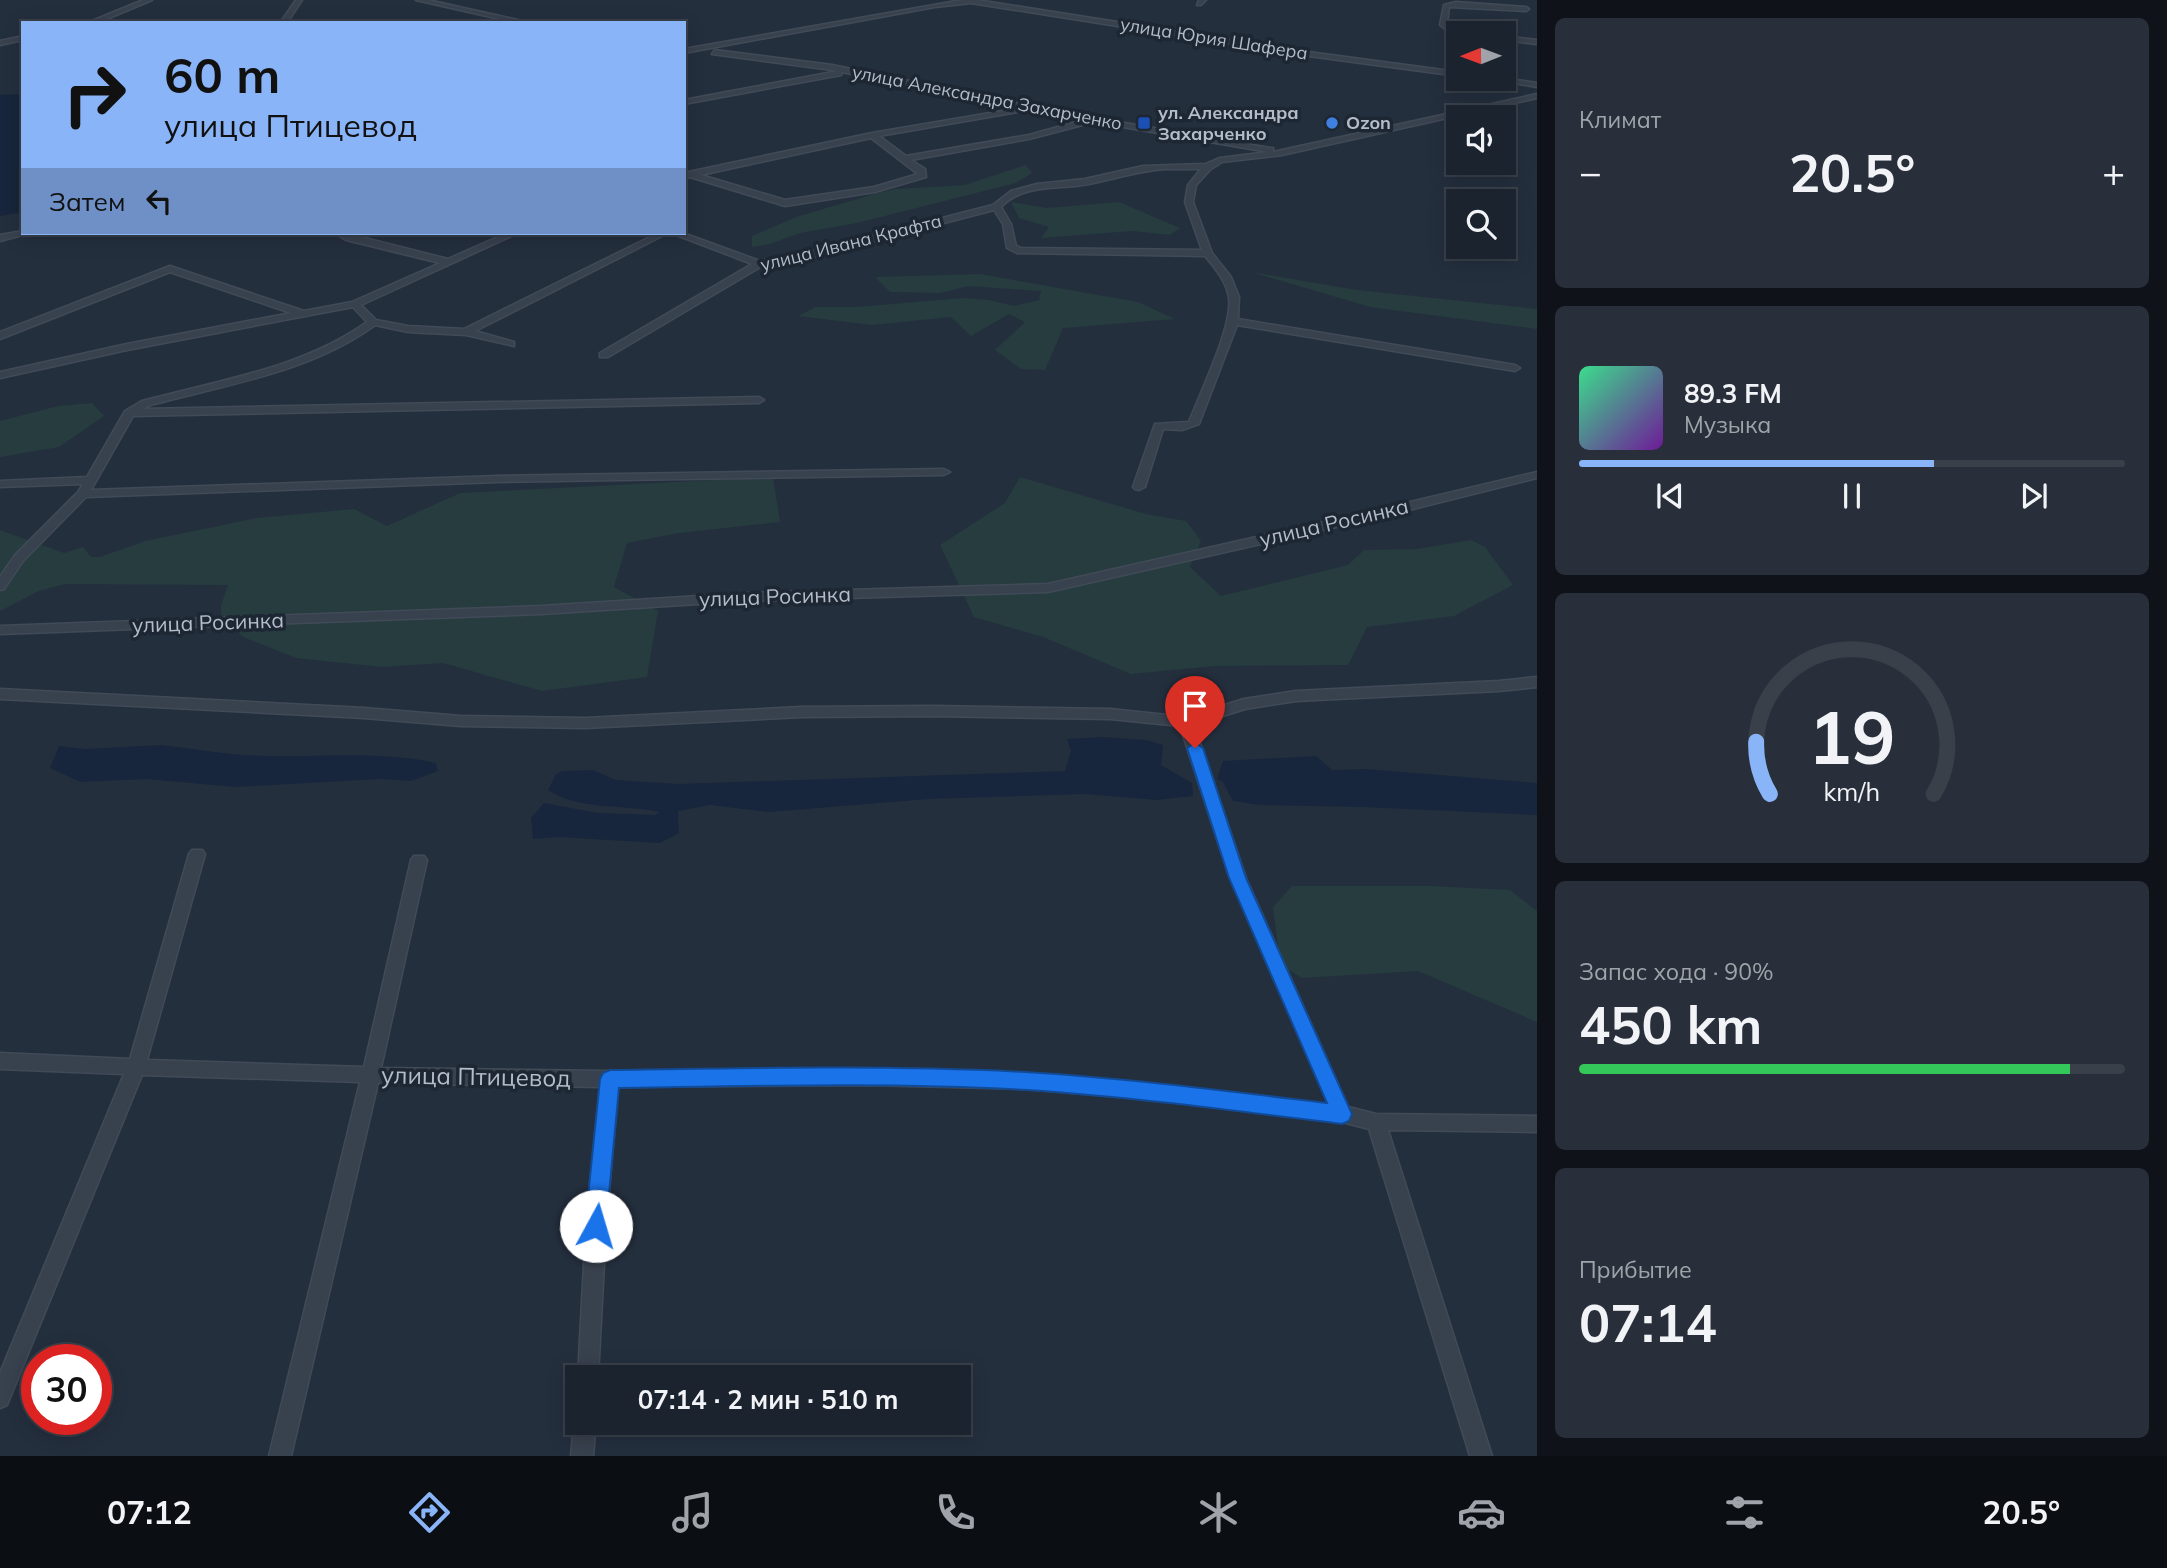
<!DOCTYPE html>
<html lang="ru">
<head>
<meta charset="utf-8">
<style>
	body { margin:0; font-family:Mulish,sans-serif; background:#282f3a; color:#f1f3f6; height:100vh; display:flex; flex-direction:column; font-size:26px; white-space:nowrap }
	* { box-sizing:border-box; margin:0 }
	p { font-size:23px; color:#a0a4aa }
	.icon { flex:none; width:38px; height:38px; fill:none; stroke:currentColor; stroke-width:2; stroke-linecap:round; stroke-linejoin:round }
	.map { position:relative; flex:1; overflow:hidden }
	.side { display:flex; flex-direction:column; gap:18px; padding:18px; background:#0f1319; width:630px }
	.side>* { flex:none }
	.hud { position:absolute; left:21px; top:21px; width:665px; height:214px; border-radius:0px; box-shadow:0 4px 18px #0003,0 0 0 2px #39404a; background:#8ab4f8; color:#111; overflow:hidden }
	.needle { width:46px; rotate:269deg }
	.controls { position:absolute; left:1446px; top:21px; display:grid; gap:14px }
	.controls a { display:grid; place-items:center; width:70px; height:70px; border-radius:0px; background:#1b232e; box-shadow:0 4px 18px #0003,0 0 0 2px #39404a; font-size:35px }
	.speed { position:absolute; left:21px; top:1344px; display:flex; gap:14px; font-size:35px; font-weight:700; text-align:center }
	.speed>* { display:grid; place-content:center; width:91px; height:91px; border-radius:50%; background:#1b232e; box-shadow:0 4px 18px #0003,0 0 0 2px #39404a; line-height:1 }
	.speed .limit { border:10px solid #d22; background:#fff; color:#111 }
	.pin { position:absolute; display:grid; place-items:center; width:60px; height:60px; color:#fff; margin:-72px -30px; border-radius:50% 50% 50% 0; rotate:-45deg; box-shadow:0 0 7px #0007 }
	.pin .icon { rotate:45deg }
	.me { position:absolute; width:77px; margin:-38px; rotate:6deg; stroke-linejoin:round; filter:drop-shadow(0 0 5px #0008) }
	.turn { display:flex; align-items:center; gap:24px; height:147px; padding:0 28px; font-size:32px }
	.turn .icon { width:91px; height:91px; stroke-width:2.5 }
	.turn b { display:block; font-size:49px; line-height:60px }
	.then { display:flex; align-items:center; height:66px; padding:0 28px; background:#0003; gap:14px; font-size:26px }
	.big { font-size:52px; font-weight:700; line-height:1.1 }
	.side .widget { flex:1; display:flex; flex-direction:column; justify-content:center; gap:10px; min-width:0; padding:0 24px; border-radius:10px; background:#282f3a }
	.side .dial { align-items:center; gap:0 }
	.dial svg { height:182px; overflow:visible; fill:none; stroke:#39404a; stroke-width:7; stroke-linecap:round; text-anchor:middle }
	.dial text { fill:#f1f3f6; stroke:none }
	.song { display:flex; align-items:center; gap:21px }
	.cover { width:84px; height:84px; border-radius:10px; background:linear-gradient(135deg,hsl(150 70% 55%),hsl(280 70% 35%)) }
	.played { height:7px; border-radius:4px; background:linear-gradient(90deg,#8ab4f8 65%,#39404a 65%) }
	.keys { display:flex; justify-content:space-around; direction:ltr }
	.heat { display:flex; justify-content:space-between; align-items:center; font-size:38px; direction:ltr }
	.charge { height:10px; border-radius:5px; background:linear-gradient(90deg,#34c759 90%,#39404a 0) }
	.trip { position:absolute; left:565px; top:1365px; width:406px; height:70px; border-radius:0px; background:#1b232e; box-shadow:0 4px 18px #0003,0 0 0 2px #39404a; font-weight:700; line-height:70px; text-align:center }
	.tabs { display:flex; height:112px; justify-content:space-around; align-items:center; background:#0b0e12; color:#a0a4aa }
	.tabs .icon { width:49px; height:49px }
	.tabs .on { color:#8ab4f8 }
	.tabs b { font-size:32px; color:#f1f3f6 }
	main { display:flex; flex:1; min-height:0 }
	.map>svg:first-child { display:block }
	.green { fill:#263c3f }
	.water { fill:#17263c }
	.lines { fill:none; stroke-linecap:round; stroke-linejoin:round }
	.minor-casing { stroke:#414a57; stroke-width:3 }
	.minor { fill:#38414e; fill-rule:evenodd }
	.route { fill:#1a73e8; stroke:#114b97; stroke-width:2 }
	.transit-dot { fill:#1a4fb4; stroke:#1d2633; stroke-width:2.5 }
	.shop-dot { fill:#3f7fe0; stroke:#1d2633; stroke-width:2.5 }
	.labels { text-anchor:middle; stroke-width:7; stroke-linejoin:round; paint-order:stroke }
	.far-street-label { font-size:18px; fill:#b4bcc9; stroke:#1d2633 }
	.far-poi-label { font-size:18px; font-weight:bold; fill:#b4bcc9; stroke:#1d2633; text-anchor:start }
	.street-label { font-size:21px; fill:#b4bcc9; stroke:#1d2633 }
	.near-street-label { font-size:24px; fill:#b4bcc9; stroke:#1d2633 }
</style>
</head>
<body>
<main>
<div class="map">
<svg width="1537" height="1456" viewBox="0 0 1537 1456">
	<rect width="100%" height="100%" fill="#242f3e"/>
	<g class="green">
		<path d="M1026 165 1032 173 1016 183 857 223 800 233 770 244 752 247V236L796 217 878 193 895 189 965 185Z"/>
		<path d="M1011 202 1047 208 1119 202 1180 228 1170 235 1132 231 1041 238 1049 227 1019 218Z"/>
		<path d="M1251 272 1357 290 1537 309V329L1370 307Z"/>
		<path d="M980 274 1138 302 1175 319 1063 328 1045 370 1021 369 995 350 1025 322 1009 314 971 336 951 317 872 325 798 316 816 307H857L963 298 989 300 1014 306 1039 300 1041 291 968 286 940 293 890 292 875 277Z"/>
		<path d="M92 403 104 416 59 447 0 457V421L58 406Z"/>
		<path d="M773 477 780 522 679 533 627 543 614 587 658 611 647 677 542 691 443 663 382 667 296 658 243 637 221 614V605L228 585 65 584 39 591 0 611V530L64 553 83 547 91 557H100L145 541 257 518 354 509 387 526 460 493Z"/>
		<path d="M1020 477 1146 514 1186 521 1201 541 1190 567 1221 596 1348 565 1364 550 1417 549 1471 540 1485 547 1513 585 1454 616 1367 627 1348 665 1215 666 1131 674 1043 637 974 617 940 545 1005 503Z"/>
		<path d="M1292 886H1429L1510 890 1537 911V1022L1418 971 1302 978 1284 967 1278 945 1273 907Z"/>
	</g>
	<g class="water">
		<path d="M23 94V212L0 216V95Z"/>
		<path d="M1104 737 1146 740 1163 745 1161 765 1192 783 1193 796 1157 800 1084 794 929 799 769 812 710 805 678 811 679 833 660 843 558 837 533 839 531 818 544 803 598 813 655 815 660 812C624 804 580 811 548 790L556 774 562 771 593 770 616 780 678 784 1065 771 1071 751 1067 739Z"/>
		<path d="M161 745C197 749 233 756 269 756 326 757 380 751 436 763L438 771 411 781 379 779 235 787 147 779 80 782 50 768 59 746 86 749Z"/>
		<path d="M1316 756 1332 770 1366 769 1537 783V815L1363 807 1259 805 1233 801 1223 782 1217 779 1223 761Z"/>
	</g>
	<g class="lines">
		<g class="minor-casing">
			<g id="minor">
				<path d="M143 0H152L97 23H87Z"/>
				<path d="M296 0H302L287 23H280Z"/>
				<path d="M416 0H428L531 23H517Z"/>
				<path d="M962 0H977L1301 51 1458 72V76L1301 55 971 3 935 7 684 53V49Z"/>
				<path d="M1199 0H1206L1201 5H1197Z"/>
				<path d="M1456 2 1526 7 1529 9 1526 11 1449 7 1447 24 1468 33C1457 34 1449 33 1440 25L1444 5Z"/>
				<path d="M23 36V40L0 45V41Z"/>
				<path d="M1503 36 1537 40V44L1503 40Z"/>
				<path d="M715 50 832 65 1055 111 1270 148H1273V152L1537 94V98L1282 155 1222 162 1211 169 1196 185 1193 202 1212 253 1231 277 1239 297 1238 319 1515 365 1520 368 1515 371 1237 325 1199 424 1182 430 1163 429 1145 487 1139 490 1135 489 1133 487 1155 424 1189 422C1200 393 1233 326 1229 298 1227 282 1215 268 1205 256L1017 253 1007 248 1003 224 994 210 805 259 762 266 608 357H600V353L752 264 671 233H683L760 261 805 253 993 205 1011 191 1037 184 1085 179 1143 166 1206 164 1220 158 1268 152 1094 122 1029 139 911 160 925 169 926 177 875 192 785 206 690 177 684 178V173L872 133 1020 108 832 70 712 54ZM1029 110 1083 120 1029 135 906 156 879 136ZM871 138 918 174 874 187 785 200 701 175ZM1165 169H1201L1188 185 1185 202 1202 250 1021 248 1016 246 1011 224 1001 207C1024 183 1058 190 1089 184 1114 179 1138 171 1165 169Z"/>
				<path d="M838 71 842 73 841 75 684 104V100Z"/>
				<path d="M1503 78 1537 83V87L1489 79Z"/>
				<path d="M23 231V233H30L0 241V235Z"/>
				<path d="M335 233H345L448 259 507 233H518L361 305 376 320 408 326 464 329 658 233H668L475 331 514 342V346L466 335 408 332 375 325C311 372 225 385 150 405L143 409 759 397 764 400 759 403 133 416 91 490 498 476 944 469 950 472 944 475 498 482 86 497 23 561 4 589 0 590V577L15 555 78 492 83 484 0 487V481L87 477 125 411 142 401C217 381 303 368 367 322L353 307 127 350 0 378V372L127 344 291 313 170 272 0 339V332L170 266 304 311 352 302 440 263 346 240Z"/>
				<path d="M1537 472V478L1381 517 1048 592 746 601 541 614 0 634V626L541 606 746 593 1048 584 1381 509Z"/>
				<path d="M1537 677V687L1499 691 1296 701 1245 709 1194 725 1246 878 1348 1107 1376 1114 1537 1116V1132L1388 1130 1492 1456H1470L1369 1129 1342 1122 1145 1099 1026 1089 870 1085 618 1087 606 1226 598 1377H578L586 1226 600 1087 378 1083 291 1456H269L360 1082 142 1075 7 1405 0 1408V1373L124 1074 0 1069V1053L130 1059 189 854 192 850H202L205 854 147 1060 364 1067 411 860 414 856H424L427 860 381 1068 608 1071H974L1105 1080 1329 1104 1230 878 1180 726 1110 719 933 716 801 717 585 728 461 726 364 718 0 699V689L364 708 461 716 585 718 801 707 933 706 1110 709 1186 717 1244 699 1296 691 1499 681Z"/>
				<path d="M578 1416V1423H596L593 1456H571L574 1423Z"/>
			</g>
		</g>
		<use href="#minor" class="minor"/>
	</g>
	<path class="route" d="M1195 743 1203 748 1246 878 1352 1114 1349 1121 1342 1124C1237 1111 1132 1097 1027 1090 891 1082 755 1086 619 1088L606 1226 603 1233 596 1236 588 1233 585 1226 600 1079 603 1073 610 1070C749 1068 887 1065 1025 1072 1126 1078 1227 1091 1327 1103L1229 878 1187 748Z"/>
	<rect class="transit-dot" x="1137" y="116" width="14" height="14" rx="3.5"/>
	<circle class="shop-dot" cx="1332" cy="123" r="7"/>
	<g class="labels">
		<g class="far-street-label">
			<text transform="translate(1214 39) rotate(9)" y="6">улица Юрия Шафера</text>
			<text transform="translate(987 98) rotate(11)" y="6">улица Александра Захарченко</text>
			<text transform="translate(851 243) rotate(-14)" y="6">улица Ивана Крафта</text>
		</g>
		<g class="far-poi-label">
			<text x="1158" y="119">ул. Александра<tspan x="1158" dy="21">Захарченко</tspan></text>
			<text x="1346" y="129">Ozon</text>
		</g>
		<g class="street-label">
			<text transform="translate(1334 523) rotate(-13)" y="7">улица Росинка</text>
			<text transform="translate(775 597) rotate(-2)" y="7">улица Росинка</text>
			<text transform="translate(208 623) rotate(-2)" y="7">улица Росинка</text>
		</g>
		<g class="near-street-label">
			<text transform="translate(476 1077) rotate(1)" y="8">улица Птицевод</text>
		</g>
	</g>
</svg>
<div class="controls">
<a><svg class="needle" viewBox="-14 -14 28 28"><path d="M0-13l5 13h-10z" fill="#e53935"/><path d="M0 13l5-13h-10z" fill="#a0a4aa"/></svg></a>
<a><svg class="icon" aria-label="sound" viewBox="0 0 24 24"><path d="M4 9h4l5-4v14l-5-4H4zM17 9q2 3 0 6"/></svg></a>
<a><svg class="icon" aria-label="search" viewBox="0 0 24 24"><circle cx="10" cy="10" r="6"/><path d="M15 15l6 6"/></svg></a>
</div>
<div class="speed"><div class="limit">30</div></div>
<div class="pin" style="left:1195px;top:748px;background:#d93025"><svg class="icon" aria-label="arrive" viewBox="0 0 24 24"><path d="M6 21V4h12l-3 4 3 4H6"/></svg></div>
<svg class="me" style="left:596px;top:1226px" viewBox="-20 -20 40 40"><circle r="19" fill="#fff"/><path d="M0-13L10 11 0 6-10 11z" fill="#1a73e8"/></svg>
<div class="trip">07:14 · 2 мин · 510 m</div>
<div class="hud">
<div class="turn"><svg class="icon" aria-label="right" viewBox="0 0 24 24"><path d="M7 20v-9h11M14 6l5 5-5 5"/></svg><div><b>60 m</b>улица Птицевод</div></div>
<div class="then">Затем<svg class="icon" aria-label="left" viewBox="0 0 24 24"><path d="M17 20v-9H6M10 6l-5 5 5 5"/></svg></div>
</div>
</div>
<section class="side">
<div class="widget"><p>Климат</p>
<div class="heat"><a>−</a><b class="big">20.5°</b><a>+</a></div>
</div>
<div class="widget">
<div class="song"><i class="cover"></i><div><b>89.3 FM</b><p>Музыка</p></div></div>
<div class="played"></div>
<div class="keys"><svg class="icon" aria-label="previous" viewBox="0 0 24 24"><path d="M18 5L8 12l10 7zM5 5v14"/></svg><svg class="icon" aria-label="pause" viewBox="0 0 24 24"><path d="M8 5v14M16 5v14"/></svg><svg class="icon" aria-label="next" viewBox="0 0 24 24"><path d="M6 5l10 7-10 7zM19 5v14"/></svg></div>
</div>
<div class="widget dial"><svg viewBox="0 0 100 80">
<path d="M14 69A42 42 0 1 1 86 69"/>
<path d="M14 69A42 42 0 0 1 8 46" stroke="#8ab4f8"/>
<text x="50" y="56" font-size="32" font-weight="700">19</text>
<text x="50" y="72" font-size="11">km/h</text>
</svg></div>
<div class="widget"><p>Запас хода · 90%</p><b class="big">450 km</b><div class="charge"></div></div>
<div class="widget"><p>Прибытие</p><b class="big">07:14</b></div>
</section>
</main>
<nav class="tabs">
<b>07:12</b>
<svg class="icon on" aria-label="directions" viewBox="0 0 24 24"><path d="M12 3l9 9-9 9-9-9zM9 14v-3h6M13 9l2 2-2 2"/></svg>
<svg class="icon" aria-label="music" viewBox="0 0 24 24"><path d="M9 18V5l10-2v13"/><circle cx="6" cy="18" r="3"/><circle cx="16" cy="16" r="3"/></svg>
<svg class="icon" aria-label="phone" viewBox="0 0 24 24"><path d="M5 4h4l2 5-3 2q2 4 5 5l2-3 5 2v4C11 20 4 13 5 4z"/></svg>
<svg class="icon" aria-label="climate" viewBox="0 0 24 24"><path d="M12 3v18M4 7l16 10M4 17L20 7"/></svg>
<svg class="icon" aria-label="car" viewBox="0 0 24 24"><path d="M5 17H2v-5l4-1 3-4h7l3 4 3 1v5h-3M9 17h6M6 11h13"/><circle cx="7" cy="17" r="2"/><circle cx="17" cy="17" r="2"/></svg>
<svg class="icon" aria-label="filters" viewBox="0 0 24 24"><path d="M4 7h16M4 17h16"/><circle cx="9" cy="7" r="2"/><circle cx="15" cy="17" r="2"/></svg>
<b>20.5°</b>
</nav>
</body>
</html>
